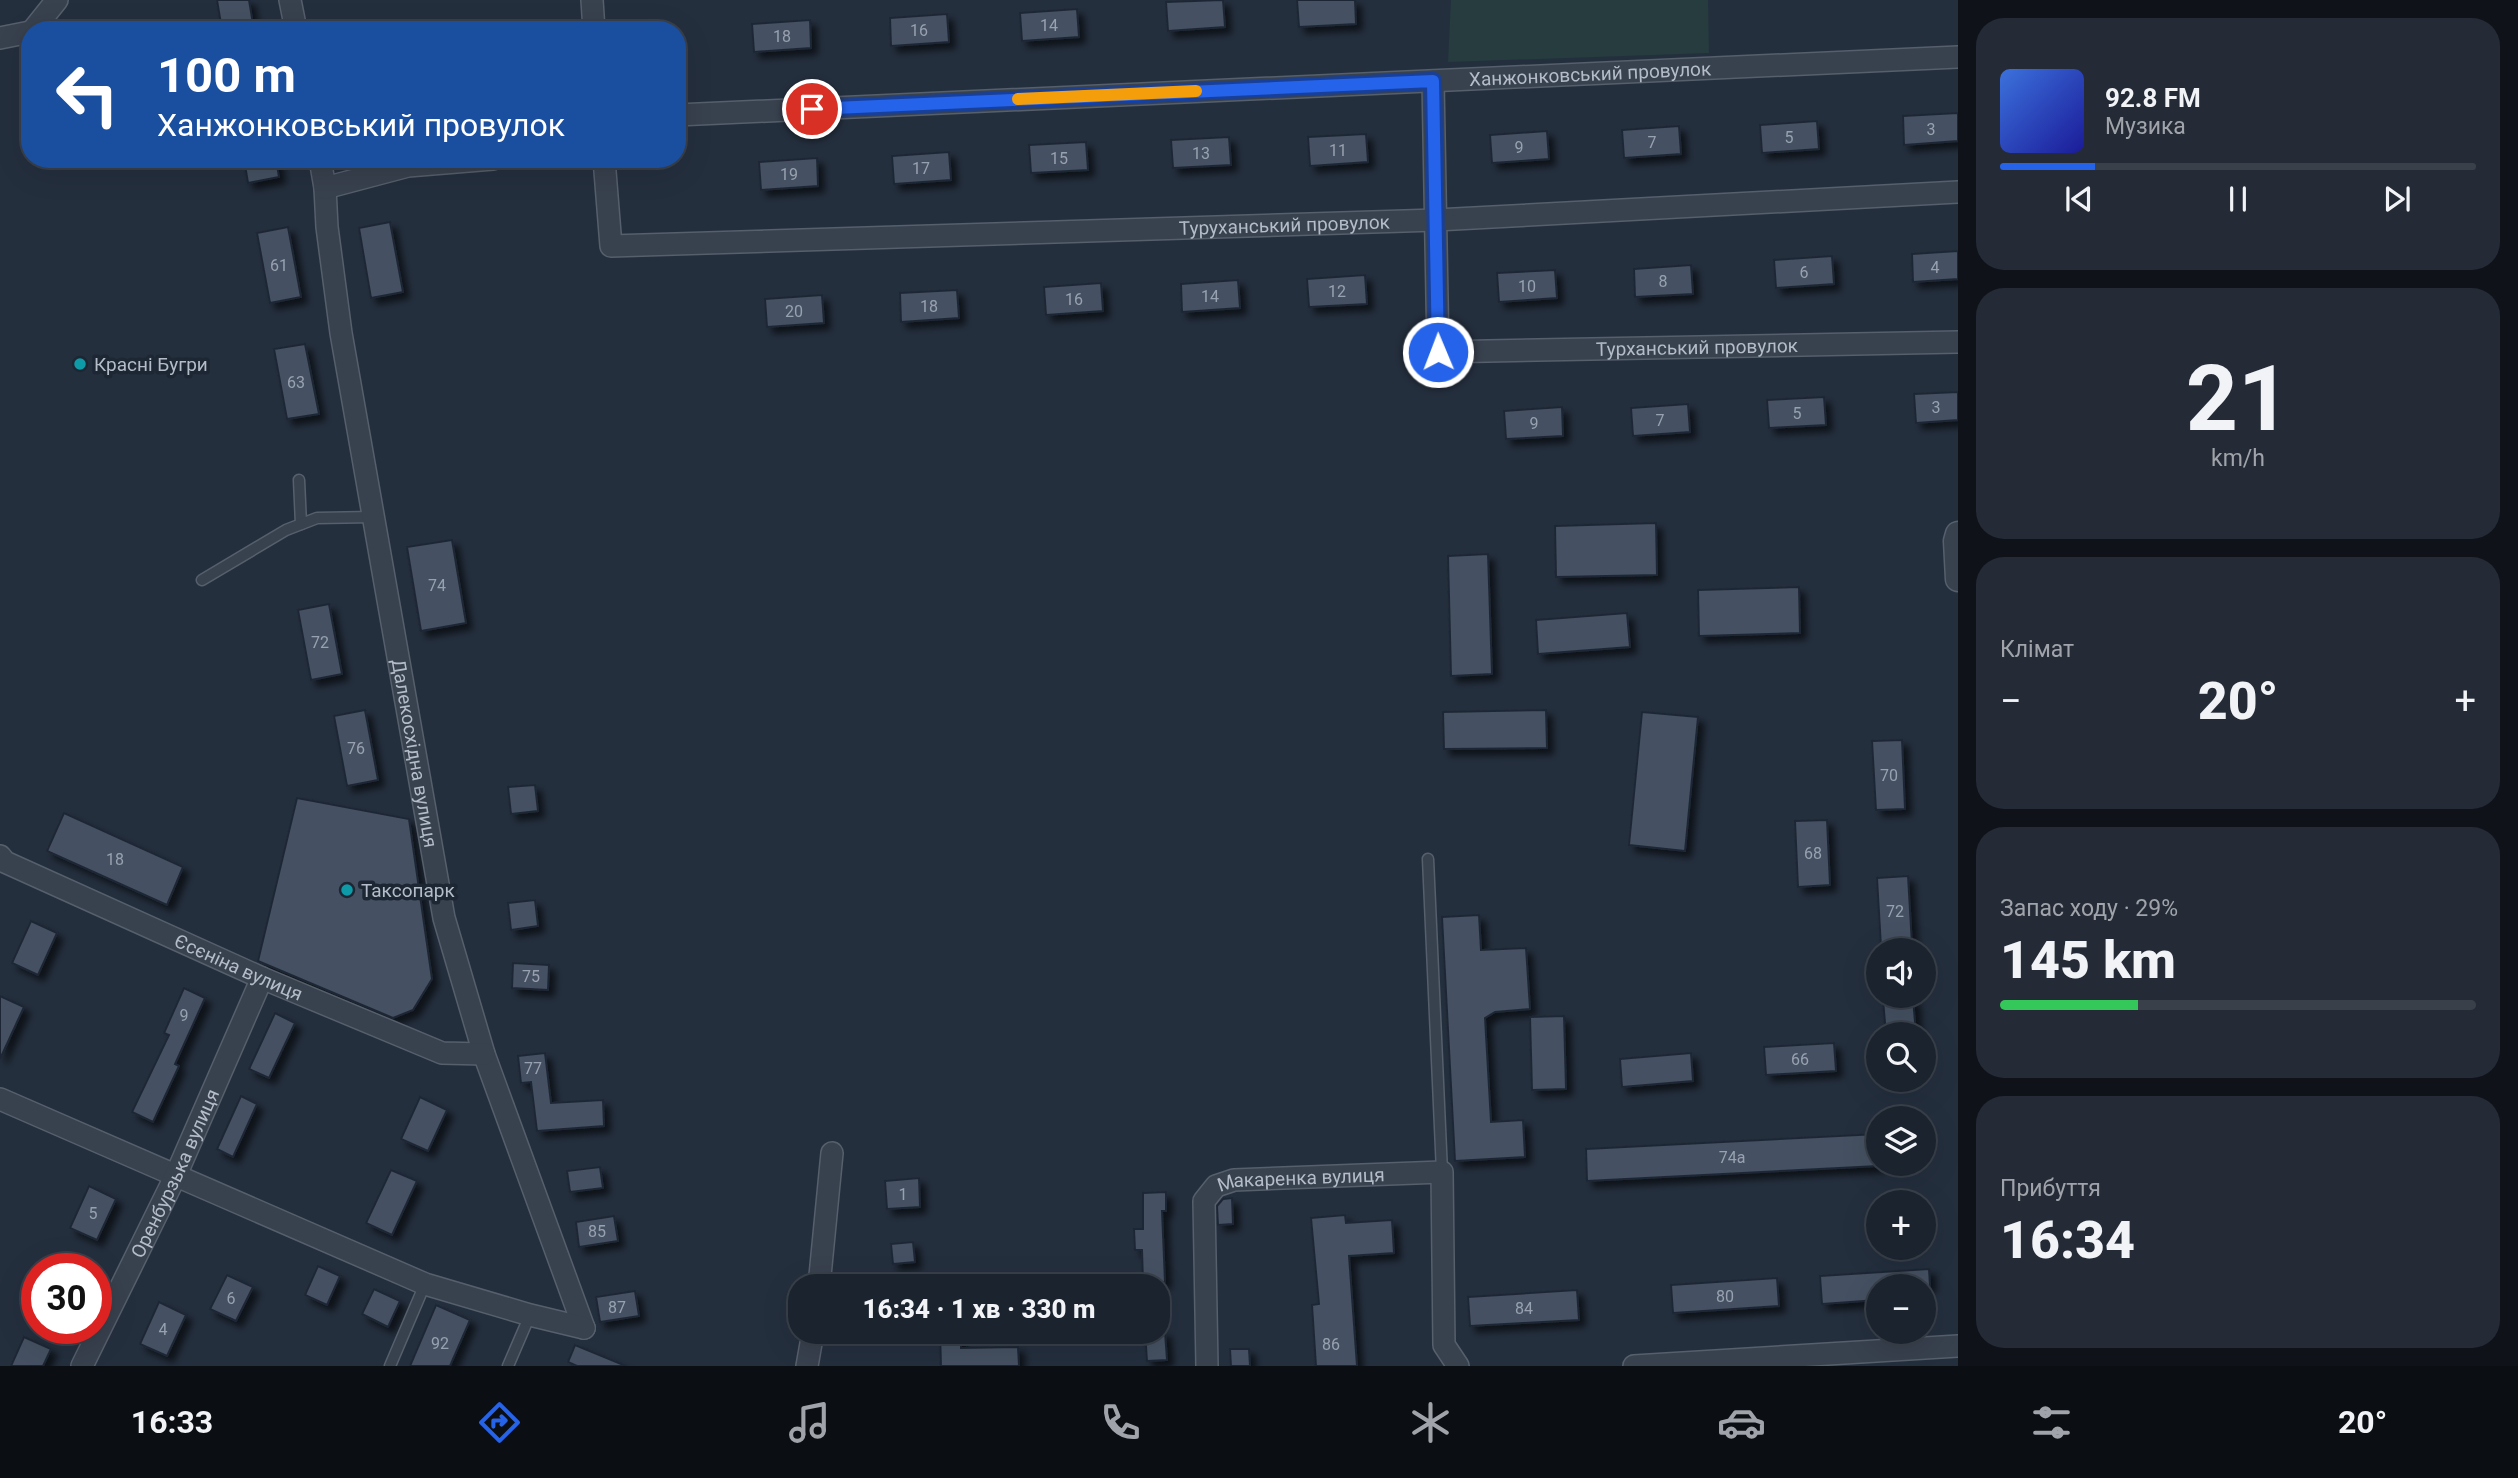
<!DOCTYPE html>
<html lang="uk">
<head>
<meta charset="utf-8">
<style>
	body { margin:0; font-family:Roboto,sans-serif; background:#242b36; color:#f1f3f6; height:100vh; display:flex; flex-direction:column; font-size:26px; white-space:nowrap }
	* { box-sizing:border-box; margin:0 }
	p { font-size:23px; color:#a0a4aa }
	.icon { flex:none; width:38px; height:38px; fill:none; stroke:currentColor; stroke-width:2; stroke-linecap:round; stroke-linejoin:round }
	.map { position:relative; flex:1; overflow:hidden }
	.details { display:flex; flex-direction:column; gap:18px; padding:18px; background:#0f1319; width:560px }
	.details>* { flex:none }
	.hud { position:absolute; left:21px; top:21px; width:665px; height:147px; border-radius:28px; box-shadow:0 7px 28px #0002,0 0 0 2px #39404a; background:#1a4fa0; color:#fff; overflow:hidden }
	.buttons { position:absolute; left:1866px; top:938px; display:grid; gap:14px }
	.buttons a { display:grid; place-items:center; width:70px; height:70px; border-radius:50%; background:#1b232e; box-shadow:0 7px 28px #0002,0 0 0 2px #39404a; font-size:35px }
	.speed { position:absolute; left:21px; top:1253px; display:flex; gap:14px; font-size:35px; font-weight:700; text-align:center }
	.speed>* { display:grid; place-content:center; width:91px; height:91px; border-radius:50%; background:#1b232e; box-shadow:0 7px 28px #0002,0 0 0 2px #39404a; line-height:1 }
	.speed .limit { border:10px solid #d22; background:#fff; color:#111 }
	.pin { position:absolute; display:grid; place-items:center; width:60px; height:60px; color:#fff; margin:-30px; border:4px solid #fff; border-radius:50%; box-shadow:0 2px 7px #0007 }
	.me { position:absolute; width:77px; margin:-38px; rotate:359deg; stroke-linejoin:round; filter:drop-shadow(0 0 5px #0008) }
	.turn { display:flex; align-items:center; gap:24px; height:147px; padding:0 21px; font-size:32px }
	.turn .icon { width:91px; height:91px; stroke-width:2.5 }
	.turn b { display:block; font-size:49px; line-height:60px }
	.big { font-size:52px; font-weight:800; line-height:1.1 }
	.details .card { flex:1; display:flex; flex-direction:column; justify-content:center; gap:10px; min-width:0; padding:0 24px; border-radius:28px; background:#242b36 }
	.details .dial { align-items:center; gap:0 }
	.dial b { font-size:91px; line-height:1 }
	.song { display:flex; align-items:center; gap:21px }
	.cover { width:84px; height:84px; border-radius:10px; background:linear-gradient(135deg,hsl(220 70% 55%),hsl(240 70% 35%)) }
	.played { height:7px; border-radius:4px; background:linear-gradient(90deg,#2563eb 20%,#39404a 20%) }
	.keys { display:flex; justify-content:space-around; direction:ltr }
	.heat { display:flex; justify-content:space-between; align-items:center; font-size:38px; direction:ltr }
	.charge { height:10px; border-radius:5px; background:linear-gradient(90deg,#34c759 29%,#39404a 0) }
	.trip { position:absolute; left:788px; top:1274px; width:382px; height:70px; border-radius:28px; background:#1b232e; box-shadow:0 7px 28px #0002,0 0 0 2px #39404a; font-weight:800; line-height:70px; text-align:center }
	.dock { display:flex; height:112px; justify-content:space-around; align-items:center; background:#0b0e12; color:#a0a4aa }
	.dock .icon { width:49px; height:49px }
	.dock .selected { color:#2563eb }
	.dock b { font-size:32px; color:#f1f3f6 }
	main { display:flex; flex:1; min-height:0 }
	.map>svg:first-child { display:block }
	.green { fill:#263c3f }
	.building { fill:#455162; stroke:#1f2835; stroke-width:2; filter:url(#shadow) }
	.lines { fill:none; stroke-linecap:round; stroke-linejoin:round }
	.service-casing { stroke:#565f6c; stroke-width:13 }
	.minor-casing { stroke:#565f6c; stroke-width:24 }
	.tertiary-casing { stroke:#565f6c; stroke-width:27 }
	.service { stroke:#38414e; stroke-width:10 }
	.minor { stroke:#38414e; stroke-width:21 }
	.tertiary { stroke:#38414e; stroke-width:24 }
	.route-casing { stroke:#184099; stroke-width:18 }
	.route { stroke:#2563eb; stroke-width:12 }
	.slow { stroke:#f59e0b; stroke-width:12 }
	.culture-dot { fill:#0f9aa8; stroke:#1d2633; stroke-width:2.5 }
	.labels { text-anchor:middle; stroke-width:7; stroke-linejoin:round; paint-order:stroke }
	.number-label { font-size:16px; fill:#98a1af }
	.street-label { font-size:19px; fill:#b4bcc9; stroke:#1d2633 }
	.poi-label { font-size:19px; fill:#b4bcc9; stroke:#1d2633; text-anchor:start }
</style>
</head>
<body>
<main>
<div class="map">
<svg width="1958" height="1366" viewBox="0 0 1958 1366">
	<defs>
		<filter id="shadow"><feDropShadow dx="6" dy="6" stdDeviation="3.5" flood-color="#0009"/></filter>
	</defs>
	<rect width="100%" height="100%" fill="#242f3e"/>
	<path class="green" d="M1451 0H1708L1709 53 1448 62Z"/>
	<g class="building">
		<path d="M217 0H249L254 30H222Z"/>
		<path d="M1223 0 1225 27 1168 31 1166 2Z"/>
		<path d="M1297 0H1355L1356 24 1299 27Z"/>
		<path d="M1077 9 1079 37 1022 41 1020 13Z"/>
		<path d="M947 14 949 42 891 46 890 18Z"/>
		<path d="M810 20 811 48 754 52 752 24Z"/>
		<path d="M1958 113V141L1904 145 1903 116Z"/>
		<path d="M1817 121 1819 149 1762 153 1760 125Z"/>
		<path d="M1679 126 1681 154 1624 158 1622 130Z"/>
		<path d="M1547 131 1549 159 1492 163 1490 135Z"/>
		<path d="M1366 134 1368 162 1310 166 1308 137Z"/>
		<path d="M1229 137 1231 165 1173 168 1171 140Z"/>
		<path d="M1086 142 1088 170 1031 173 1029 145Z"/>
		<path d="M949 152 951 180 894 184 892 156Z"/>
		<path d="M817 158 818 186 761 190 759 162Z"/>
		<path d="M244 159H276L279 177 248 183Z"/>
		<path d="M390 222 403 292 371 298 359 228Z"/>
		<path d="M288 227 301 297 270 303 257 233Z"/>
		<path d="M1958 251V279L1913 282 1912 254Z"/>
		<path d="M1832 256 1834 284 1776 288 1774 260Z"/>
		<path d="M1691 265 1693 294 1635 297 1634 269Z"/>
		<path d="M1555 270 1557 298 1499 302 1497 273Z"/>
		<path d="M1365 275 1367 304 1309 307 1307 279Z"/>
		<path d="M1238 280 1240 308 1182 312 1181 284Z"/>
		<path d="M1101 283 1103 311 1046 315 1044 287Z"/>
		<path d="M957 290 959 318 901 322 900 293Z"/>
		<path d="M822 295 824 323 767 327 765 299Z"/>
		<path d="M305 344 319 414 287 419 274 349Z"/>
		<path d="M1958 392V420L1916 423 1914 394Z"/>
		<path d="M1824 397 1826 425 1769 428 1767 400Z"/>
		<path d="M1688 404 1690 432 1633 436 1631 408Z"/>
		<path d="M1562 407 1563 436 1506 439 1504 411Z"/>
		<path d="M1656 523 1657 575 1556 577 1555 526Z"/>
		<path d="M452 540 466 623 421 631 407 547Z"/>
		<path d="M1488 554 1492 674 1451 676 1448 556Z"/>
		<path d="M1799 587 1800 633 1699 636 1698 590Z"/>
		<path d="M329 604 342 674 311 680 298 610Z"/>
		<path d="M1627 613 1630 647 1538 654 1536 620Z"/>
		<path d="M365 710 378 780 347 786 334 716Z"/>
		<path d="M1546 710 1547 748 1444 749 1443 712Z"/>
		<path d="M1642 712 1698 717 1685 851 1629 845Z"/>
		<path d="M1902 740 1905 809 1876 810 1872 741Z"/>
		<path d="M535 785 538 811 511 814 508 787Z"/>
		<path d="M297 798 409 819 432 979 413 1010 393 1018 258 961Z"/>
		<path d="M64 813 183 867 167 905 47 851Z"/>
		<path d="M1827 820 1830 885 1798 887 1795 821Z"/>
		<path d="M1908 876 1912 945 1881 947 1877 878Z"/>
		<path d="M535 900 538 926 511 930 508 903Z"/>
		<path d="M1479 915 1481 950 1526 948 1530 1009 1495 1012 1485 1018 1491 1122 1523 1120 1525 1157 1455 1161 1442 917Z"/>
		<path d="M31 921 57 933 38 975 12 963Z"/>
		<path d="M513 963 549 965 548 990 512 988Z"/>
		<path d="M184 988 205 998 175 1064 179 1066 153 1122 132 1112 169 1035 164 1033Z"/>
		<path d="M0 996 24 1007 0 1059Z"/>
		<path d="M1913 998 1916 1034H1886L1883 1000Z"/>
		<path d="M275 1013 295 1023 269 1078 249 1069Z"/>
		<path d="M1564 1016 1566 1089 1532 1090 1530 1017Z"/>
		<path d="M1834 1043 1836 1071 1766 1075 1764 1047Z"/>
		<path d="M545 1053 551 1103 603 1100 604 1126 537 1131 531 1082 521 1083 518 1056Z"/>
		<path d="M1691 1053 1693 1081 1622 1087 1620 1059Z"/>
		<path d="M241 1096 257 1104 233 1157 217 1149Z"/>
		<path d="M420 1097 447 1110 428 1151 401 1139Z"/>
		<path d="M1878 1134V1166L1587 1181 1586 1149Z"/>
		<path d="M600 1167 603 1188 570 1192 567 1171Z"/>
		<path d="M391 1170 417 1181 392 1235 366 1223Z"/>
		<path d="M919 1178 920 1207 887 1209 885 1181Z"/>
		<path d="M89 1186 116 1199 97 1240 70 1228Z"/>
		<path d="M1166 1192V1211H1162L1165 1282H1143L1142 1250H1135L1134 1229H1143V1193Z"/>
		<path d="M1232 1198 1233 1224 1218 1225 1217 1206 1223 1199Z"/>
		<path d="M1345 1215 1346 1223 1392 1220 1394 1253 1349 1256 1357 1366H1316L1312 1305 1319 1304 1311 1218Z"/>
		<path d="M614 1216 618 1241 579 1247 576 1222Z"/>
		<path d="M913 1242 915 1262 893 1264 891 1244Z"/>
		<path d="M318 1266 340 1276 327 1305 305 1295Z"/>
		<path d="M1929 1269 1930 1286H1878V1300L1822 1304 1820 1276Z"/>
		<path d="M227 1275 253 1287 236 1321 210 1309Z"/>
		<path d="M1777 1278 1779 1306 1673 1313 1671 1285Z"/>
		<path d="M374 1289 400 1301 388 1327 362 1314Z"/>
		<path d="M1577 1290 1579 1320 1470 1326 1468 1297Z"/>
		<path d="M635 1291 639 1316 600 1322 596 1297Z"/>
		<path d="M159 1302 186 1315 167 1356 140 1344Z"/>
		<path d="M436 1305 470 1320 450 1366H410Z"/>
		<path d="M940 1332H961V1348L1018 1347 1019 1366H941Z"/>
		<path d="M1145 1332H1165L1167 1360 1147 1361Z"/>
		<path d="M24 1337 51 1349 43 1366H11Z"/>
		<path d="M575 1345 626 1366H577L568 1362Z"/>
		<path d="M1230 1349H1249L1250 1366H1231Z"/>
	</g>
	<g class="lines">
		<g class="service-casing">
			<g id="service">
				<path d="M299 480 301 524"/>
				<path d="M202 580 286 530 317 518 373 517"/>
				<path d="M1428 859 1442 1172"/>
				<path d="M390 1366 425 1284"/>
				<path d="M508 1366 530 1315"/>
			</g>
		</g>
		<g class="minor-casing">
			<g id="minor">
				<path d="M290 0 296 30"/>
				<path d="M592 0 594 30"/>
				<path d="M33 30 57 0"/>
				<path d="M0 38 30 32"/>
				<path id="s1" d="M1433 81 1438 352 1958 342"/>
				<path id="s2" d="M677 115 1958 57"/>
				<path id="s3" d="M320 159 325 188 327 227 341 333 444 918 484 1054 584 1328"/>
				<path id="s4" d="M604 159 611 246 1436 220 1958 192"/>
				<path d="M325 188 408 166 493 159"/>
				<path id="s5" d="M0 856 5 862 262 978 442 1053 484 1054"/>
				<path d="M0 1099 425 1284 530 1315 584 1328"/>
				<path d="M819 1286 832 1153"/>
				<path id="s6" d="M82 1366 176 1175 262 978"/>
				<path d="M807 1366 813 1332"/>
				<path id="s7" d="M1207 1366 1204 1201 1216 1186 1234 1180 1442 1172 1444 1345 1458 1366"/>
				<path d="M1634 1366 1958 1346"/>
			</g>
		</g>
		<g class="tertiary-casing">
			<path id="tertiary" d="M1958 534 1956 541 1958 579"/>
		</g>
		<use href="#service" class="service"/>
		<use href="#minor" class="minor"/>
		<use href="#tertiary" class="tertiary"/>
	</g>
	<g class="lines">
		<g class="route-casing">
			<path id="route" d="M812 109 1433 81 1438 352"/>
		</g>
		<use href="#route" class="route"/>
		<path class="slow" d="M1018 99 1196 91"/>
	</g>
	<g class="culture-dot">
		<circle cx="80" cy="364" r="7"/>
		<circle cx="347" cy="890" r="7"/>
	</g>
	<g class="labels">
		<g class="number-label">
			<text x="1049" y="31">14</text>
			<text x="919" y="36">16</text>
			<text x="782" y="42">18</text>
			<text x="1931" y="135">3</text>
			<text x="1789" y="143">5</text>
			<text x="1652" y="148">7</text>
			<text x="1519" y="153">9</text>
			<text x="1338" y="156">11</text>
			<text x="1201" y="159">13</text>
			<text x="1059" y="164">15</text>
			<text x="921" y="174">17</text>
			<text x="789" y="180">19</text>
			<text x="279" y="271">61</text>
			<text x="1935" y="273">4</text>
			<text x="1804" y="278">6</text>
			<text x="1663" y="287">8</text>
			<text x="1527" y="292">10</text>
			<text x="1337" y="297">12</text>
			<text x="1210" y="302">14</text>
			<text x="1074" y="305">16</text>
			<text x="929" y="312">18</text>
			<text x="794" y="317">20</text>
			<text x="296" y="388">63</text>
			<text x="1936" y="413">3</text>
			<text x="1797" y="419">5</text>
			<text x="1660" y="426">7</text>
			<text x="1534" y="429">9</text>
			<text x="437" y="591">74</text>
			<text x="320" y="648">72</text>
			<text x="356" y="754">76</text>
			<text x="1889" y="781">70</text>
			<text x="1813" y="859">68</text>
			<text x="115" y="865">18</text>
			<text x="1895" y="917">72</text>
			<text x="531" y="982">75</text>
			<text x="184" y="1021">9</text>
			<text x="1800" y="1065">66</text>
			<text x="533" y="1074">77</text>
			<text x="1732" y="1163">74а</text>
			<text x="903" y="1200">1</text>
			<text x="93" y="1219">5</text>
			<text x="597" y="1237">85</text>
			<text x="1725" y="1302">80</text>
			<text x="231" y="1304">6</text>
			<text x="617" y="1313">87</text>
			<text x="1524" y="1314">84</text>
			<text x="163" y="1335">4</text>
			<text x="440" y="1349">92</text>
			<text x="1331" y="1350">86</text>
		</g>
		<g class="street-label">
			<text dy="7" stroke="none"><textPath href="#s2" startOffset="914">Ханжонковський провулок</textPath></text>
			<text dy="7" stroke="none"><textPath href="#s4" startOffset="761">Туруханський провулок</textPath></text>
			<text dy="7" stroke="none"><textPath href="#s1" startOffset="530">Турханський провулок</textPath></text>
			<text dy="7" stroke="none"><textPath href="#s3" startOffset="602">Далекосхідна вулиця</textPath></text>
			<text dy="7" stroke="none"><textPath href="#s5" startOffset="264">Єсєніна вулиця</textPath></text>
			<text dy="7" stroke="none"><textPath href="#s6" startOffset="214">Оренбурзька вулиця</textPath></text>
			<text dy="7" stroke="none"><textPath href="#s7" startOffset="270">Макаренка вулиця</textPath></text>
		</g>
		<g class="poi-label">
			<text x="94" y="371">Красні Бугри</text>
			<text x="361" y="897">Таксопарк</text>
		</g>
	</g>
</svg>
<div class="buttons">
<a><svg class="icon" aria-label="sound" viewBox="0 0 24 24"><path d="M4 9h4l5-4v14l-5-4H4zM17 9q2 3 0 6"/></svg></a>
<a><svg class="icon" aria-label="search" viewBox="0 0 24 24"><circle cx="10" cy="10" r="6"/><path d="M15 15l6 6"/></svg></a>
<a><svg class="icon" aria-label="layers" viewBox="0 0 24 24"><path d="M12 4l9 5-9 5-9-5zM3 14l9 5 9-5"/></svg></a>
<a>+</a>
<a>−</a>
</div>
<div class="speed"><div class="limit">30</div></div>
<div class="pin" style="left:812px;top:109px;background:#d93025"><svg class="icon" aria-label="arrive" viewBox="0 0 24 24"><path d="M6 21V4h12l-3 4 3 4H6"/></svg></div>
<svg class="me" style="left:1438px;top:352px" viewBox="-20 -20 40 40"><circle r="17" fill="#2563eb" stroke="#fff" stroke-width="3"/><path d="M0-11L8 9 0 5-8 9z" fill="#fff"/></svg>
<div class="trip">16:34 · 1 хв · 330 m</div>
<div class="hud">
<div class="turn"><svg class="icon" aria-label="left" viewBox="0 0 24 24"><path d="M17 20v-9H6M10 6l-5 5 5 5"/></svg><div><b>100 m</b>Ханжонковський провулок</div></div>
</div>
</div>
<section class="details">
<div class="card">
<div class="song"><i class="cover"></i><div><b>92.8 FM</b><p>Музика</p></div></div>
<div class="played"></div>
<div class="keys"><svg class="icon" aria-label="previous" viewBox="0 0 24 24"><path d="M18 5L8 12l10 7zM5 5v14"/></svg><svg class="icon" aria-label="pause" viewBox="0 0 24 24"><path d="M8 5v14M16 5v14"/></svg><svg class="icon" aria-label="next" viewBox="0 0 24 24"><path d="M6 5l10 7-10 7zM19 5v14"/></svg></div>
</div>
<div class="card dial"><b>21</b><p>km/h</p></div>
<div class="card"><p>Клімат</p>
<div class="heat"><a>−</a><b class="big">20°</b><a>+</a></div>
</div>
<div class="card"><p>Запас ходу · 29%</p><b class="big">145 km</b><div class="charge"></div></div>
<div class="card"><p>Прибуття</p><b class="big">16:34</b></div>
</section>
</main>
<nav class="dock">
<b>16:33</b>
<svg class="icon selected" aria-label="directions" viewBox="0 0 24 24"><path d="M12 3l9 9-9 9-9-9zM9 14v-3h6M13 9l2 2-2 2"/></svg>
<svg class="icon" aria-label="music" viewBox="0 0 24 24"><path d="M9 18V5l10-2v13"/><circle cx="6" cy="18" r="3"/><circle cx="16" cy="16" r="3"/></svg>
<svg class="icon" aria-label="phone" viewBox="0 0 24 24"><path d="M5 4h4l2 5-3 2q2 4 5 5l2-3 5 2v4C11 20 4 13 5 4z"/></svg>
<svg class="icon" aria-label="climate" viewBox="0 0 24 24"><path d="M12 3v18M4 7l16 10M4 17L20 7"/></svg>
<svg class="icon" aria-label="car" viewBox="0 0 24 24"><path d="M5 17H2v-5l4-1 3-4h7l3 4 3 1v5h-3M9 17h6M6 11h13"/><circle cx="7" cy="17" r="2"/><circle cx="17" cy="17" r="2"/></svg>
<svg class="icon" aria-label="filters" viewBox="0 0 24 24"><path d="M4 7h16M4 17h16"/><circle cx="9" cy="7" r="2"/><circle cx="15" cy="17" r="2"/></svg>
<b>20°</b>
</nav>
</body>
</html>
